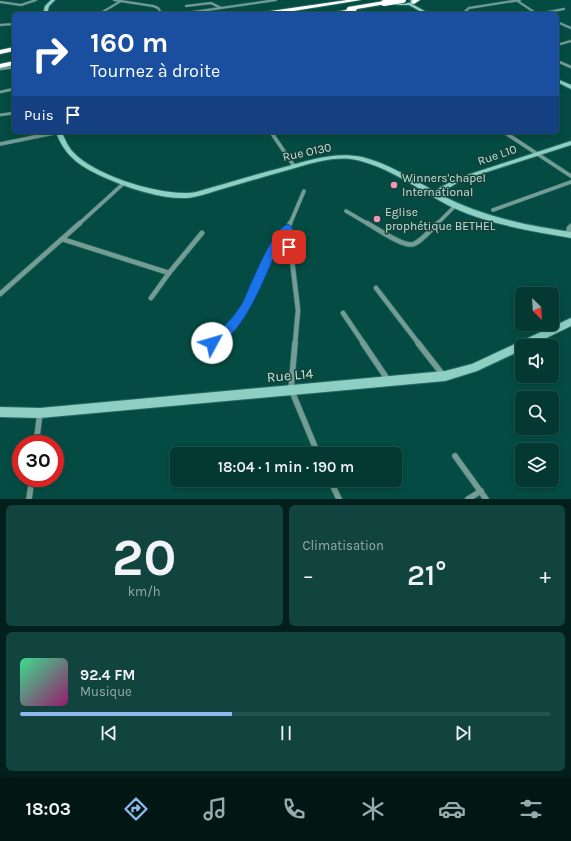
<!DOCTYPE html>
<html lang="fr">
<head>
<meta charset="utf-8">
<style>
	body { margin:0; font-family:Karla,sans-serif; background:#11443e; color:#f1f3f6; height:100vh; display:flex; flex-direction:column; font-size:15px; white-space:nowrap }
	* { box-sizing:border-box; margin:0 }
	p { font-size:13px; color:#97acac }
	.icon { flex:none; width:22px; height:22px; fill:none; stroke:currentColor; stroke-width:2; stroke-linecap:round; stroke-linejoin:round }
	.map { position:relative; height:499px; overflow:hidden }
	.side { display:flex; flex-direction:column; gap:6px; padding:6px; background:#021f1c; flex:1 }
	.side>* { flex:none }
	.banner { position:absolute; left:12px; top:12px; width:547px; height:122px; border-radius:6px; box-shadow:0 2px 6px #0003,0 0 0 1px #24534d; background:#1a4fa0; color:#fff; overflow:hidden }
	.needle { width:26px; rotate:156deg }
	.buttons { position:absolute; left:515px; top:287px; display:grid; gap:8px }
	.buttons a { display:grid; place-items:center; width:44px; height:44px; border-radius:6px; background:#033932; box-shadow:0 2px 6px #0003,0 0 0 1px #24534d; font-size:20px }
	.speed { position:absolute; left:12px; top:435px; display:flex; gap:8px; font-size:20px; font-weight:700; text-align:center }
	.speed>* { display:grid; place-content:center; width:52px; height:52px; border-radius:50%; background:#033932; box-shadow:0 2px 6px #0003,0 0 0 1px #24534d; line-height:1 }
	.speed .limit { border:6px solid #d22; background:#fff; color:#111 }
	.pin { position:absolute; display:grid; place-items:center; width:34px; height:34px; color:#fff; margin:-17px; border-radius:8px; box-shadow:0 2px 6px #0006 }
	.me { position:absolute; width:44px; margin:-22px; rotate:51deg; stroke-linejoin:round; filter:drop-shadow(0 0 3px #0008) }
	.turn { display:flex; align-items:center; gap:14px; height:84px; padding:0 12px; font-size:18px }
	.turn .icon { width:52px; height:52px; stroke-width:2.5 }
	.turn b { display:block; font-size:28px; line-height:34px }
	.then { display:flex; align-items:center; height:38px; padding:0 12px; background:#0003; gap:8px; font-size:15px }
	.big { font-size:30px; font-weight:600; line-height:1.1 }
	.side .widget { flex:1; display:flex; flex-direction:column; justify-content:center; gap:6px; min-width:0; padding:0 14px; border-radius:6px; background:#11443e }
	.side .dial { align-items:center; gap:0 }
	.dial b { font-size:52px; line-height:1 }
	.song { display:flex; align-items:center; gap:12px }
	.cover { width:48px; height:48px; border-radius:6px; background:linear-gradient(135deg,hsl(150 70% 55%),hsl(320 70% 35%)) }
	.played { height:4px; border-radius:2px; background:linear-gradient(90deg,#90b9f0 40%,#24534d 40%) }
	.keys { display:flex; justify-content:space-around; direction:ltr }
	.heat { display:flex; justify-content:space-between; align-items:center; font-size:22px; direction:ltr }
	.side .tiles { flex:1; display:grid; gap:6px; grid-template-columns:1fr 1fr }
	.widget:last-child { grid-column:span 2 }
	.trip { position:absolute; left:170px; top:447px; width:232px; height:40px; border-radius:6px; background:#033932; box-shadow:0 2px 6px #0003,0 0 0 1px #24534d; font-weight:600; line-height:40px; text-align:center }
	.tabs { display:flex; height:64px; justify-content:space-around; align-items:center; background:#011714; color:#97acac }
	.tabs .icon { width:28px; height:28px }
	.tabs .active { color:#90b9f0 }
	.tabs b { font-size:18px; color:#f1f3f6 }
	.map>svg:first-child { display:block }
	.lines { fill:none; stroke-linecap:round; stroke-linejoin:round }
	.street-far4-casing { stroke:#276b62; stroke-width:3 }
	.street-far3-casing { stroke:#276b62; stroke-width:3.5 }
	.street-far2-casing { stroke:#276b62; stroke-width:4.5 }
	.street-far1-casing { stroke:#276b62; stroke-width:6 }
	.street-casing { stroke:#276b62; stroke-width:7 }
	.secondary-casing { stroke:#276b62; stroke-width:2 }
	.highway-casing { stroke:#276b62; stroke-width:2 }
	.street-far4 { stroke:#749c94; stroke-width:2 }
	.street-far3 { stroke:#749c94; stroke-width:2.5 }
	.street-far2 { stroke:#749c94; stroke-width:3.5 }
	.street-far1 { stroke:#749c94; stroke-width:4.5 }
	.street { stroke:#749c94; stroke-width:5.5 }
	.secondary { fill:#8dcfc2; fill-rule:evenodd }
	.highway { fill:#fff; fill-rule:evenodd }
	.highway-bridge-casing { stroke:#276b62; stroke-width:7; stroke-linecap:butt }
	.highway-bridge { stroke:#fff; stroke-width:6 }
	.route { fill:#1a73e8; stroke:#114b97 }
	.poi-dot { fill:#f19ab3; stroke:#193e38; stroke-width:1.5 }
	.labels { text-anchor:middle; stroke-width:3; stroke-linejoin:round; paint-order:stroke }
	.street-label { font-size:12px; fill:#b3e7dc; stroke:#193e38 }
	.poi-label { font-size:12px; fill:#b3e7dc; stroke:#193e38; text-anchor:start }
	.near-street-label { font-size:14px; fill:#b3e7dc; stroke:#193e38 }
</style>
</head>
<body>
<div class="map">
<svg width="571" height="499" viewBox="0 0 571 499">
	<rect width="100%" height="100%" fill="#044c43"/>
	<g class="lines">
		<g class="street-far4-casing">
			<g id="street-far4">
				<path d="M114 0 153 6 158 8 162 14"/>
				<path d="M516 0 537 14"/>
				<path d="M0 2 21 5 36 0"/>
				<path d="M186 6 211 3 221 8"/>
				<path d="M99 14 121 1"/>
				<path d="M179 14 276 0"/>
				<path d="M462 14 469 8 520 0"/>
				<path d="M537 14 564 9"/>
				<path d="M557 22 571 28"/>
				<path d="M0 25 14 24"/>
				<path d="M557 45 571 41"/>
			</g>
		</g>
		<g class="street-far3-casing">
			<g id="street-far3">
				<path d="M557 61 571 67"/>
				<path d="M0 69 14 67"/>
				<path d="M0 92 14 89"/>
				<path d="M0 115 14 113"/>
			</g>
		</g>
		<g class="street-far2-casing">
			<g id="street-far2">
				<path d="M273 132V135L294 166"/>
				<path d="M504 132 571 176"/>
				<path d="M0 144 59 132"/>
				<path d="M493 210 571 182"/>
				<path d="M346 211 368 224"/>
				<path d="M79 224 124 183"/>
				<path d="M290 224 304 191"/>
				<path d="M437 224 456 205"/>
			</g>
		</g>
		<g class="street-far1-casing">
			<g id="street-far1">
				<path d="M290 223 288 227 298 310 295 344"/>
				<path d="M367 223C376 228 404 248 414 244 423 240 431 229 438 223"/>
				<path d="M568 235 569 228 571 226"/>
				<path d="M62 239 169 273"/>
				<path d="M376 288 419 344"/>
				<path d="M0 294 80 223"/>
				<path d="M151 298 169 273 202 233"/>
				<path d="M343 313 364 344"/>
				<path d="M209 344C224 333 237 322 245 306 260 279 267 250 288 227"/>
			</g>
		</g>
		<g class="street-casing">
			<g id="street">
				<path d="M295 343 291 389 318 454"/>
				<path d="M363 343 388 380"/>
				<path d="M418 343 443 375"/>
				<path d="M203 349 211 343"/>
				<path d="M36 444 40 413"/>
				<path d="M455 456 486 499"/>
				<path d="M330 480 339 499"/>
				<path d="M29 499 32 478"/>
				<path d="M468 499 481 491"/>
			</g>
		</g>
		<g class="secondary-casing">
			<g id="secondary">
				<path d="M51 0H55L49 6 47 14H43L45 6Z"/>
				<path d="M385 0 404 4 412 2 410 0H414L416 2 412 4 430 14H425L409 5H397Z"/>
				<path d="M557 79 571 85V89L557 82Z"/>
				<path d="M56 132H62C65 140 68 147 74 153 95 176 166 198 196 192 224 184 253 175 281 168 307 161 335 151 362 157 387 163 411 178 434 191L458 178 571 141V145L462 180 439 194C480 216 525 225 571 232V238C532 231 491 225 454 208 420 192 389 165 351 159 333 157 312 163 295 168 270 175 246 182 222 189 211 192 199 197 187 198 161 199 131 189 108 179 83 168 65 158 56 132Z"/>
				<path d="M571 318V326L530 346H522V350L477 371 445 381 40 418 0 417V407L40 408 445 371 472 364Z"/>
			</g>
		</g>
		<g class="highway-casing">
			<g id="highway">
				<path d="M347 0H361L275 14H261L264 12Z"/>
				<path d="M413 0H420L414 4 411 2Z"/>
				<path d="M384 1 386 2V4L357 9 355 12 323 14 346 10 348 7Z"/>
				<path d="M14 47V51L0 54V50Z"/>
				<path d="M14 61V65L0 68V64Z"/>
			</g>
		</g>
		<use href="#street-far4" class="street-far4"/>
		<use href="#street-far3" class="street-far3"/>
		<use href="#street-far2" class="street-far2"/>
		<use href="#street-far1" class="street-far1"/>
		<use href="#street" class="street"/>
		<use href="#secondary" class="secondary"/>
		<use href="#highway" class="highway"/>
		<g class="highway-bridge-casing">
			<path id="highway-bridge" d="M384 3 403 0"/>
		</g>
		<use href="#highway-bridge" class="highway-bridge"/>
	</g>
	<path class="route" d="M288 224 292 227 294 247 293 250H286L284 237 281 240C267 271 245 336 212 348L208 346 206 343C210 335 218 332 224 326 231 320 238 310 243 302 250 286 273 228 288 224Z"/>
	<g class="poi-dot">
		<circle cx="394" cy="185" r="4"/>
		<circle cx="377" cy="219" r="4"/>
	</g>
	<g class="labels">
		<g class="street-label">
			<text transform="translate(307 152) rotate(-12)" y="4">Rue O130</text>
			<text transform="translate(497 155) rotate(-19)" y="4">Rue L10</text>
		</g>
		<g class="poi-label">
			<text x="402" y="182">Winners'chapel<tspan x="402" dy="14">International</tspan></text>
			<text x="385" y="216">Eglise<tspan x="385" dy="14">prophétique BETHEL</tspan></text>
		</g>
		<g class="near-street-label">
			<text transform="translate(290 375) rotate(-5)" y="5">Rue L14</text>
		</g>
	</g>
</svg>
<div class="buttons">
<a><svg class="needle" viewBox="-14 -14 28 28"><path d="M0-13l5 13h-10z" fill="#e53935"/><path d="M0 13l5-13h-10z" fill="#97acac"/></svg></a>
<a><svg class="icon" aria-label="sound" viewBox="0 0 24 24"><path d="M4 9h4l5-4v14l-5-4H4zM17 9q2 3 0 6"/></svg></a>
<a><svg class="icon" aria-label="search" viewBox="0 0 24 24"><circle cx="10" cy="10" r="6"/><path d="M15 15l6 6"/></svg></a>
<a><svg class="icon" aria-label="layers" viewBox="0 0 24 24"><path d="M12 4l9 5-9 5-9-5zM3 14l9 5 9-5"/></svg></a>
</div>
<div class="speed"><div class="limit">30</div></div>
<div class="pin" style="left:289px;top:247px;background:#d93025"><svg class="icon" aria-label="arrive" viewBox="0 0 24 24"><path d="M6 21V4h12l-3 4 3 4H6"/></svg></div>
<svg class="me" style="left:212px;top:343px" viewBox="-20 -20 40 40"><circle r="19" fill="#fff"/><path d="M0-13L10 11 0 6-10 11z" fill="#1a73e8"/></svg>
<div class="trip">18:04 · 1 min · 190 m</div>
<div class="banner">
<div class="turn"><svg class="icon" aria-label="right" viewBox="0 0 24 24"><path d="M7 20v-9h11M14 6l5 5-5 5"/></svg><div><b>160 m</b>Tournez à droite</div></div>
<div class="then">Puis<svg class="icon" aria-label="arrive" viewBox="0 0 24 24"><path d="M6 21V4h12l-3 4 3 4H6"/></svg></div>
</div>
</div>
<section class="side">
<div class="tiles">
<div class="widget dial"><b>20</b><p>km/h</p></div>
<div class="widget"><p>Climatisation</p>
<div class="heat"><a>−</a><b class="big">21°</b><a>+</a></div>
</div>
<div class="widget">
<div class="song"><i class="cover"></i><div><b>92.4 FM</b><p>Musique</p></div></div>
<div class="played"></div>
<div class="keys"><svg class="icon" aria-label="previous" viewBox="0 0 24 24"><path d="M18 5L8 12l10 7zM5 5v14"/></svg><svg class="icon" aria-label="pause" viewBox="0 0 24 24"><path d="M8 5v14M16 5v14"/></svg><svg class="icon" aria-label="next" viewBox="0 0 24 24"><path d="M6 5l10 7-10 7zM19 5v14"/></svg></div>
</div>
</div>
</section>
<nav class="tabs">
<b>18:03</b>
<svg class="icon active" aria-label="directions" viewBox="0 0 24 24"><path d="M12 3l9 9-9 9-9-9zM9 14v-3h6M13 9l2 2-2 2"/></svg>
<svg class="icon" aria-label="music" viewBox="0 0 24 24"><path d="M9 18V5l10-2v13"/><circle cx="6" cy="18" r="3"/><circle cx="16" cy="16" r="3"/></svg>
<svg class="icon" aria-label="phone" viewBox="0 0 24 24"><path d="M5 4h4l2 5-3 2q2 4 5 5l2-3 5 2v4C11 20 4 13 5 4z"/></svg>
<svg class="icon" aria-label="climate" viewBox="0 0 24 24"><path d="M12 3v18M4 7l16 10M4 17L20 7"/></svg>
<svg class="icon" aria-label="car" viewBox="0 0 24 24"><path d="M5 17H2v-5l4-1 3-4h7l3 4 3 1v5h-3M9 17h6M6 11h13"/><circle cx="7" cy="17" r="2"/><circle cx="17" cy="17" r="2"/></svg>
<svg class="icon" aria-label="filters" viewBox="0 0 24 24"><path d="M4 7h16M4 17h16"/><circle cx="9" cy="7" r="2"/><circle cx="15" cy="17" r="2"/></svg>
</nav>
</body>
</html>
